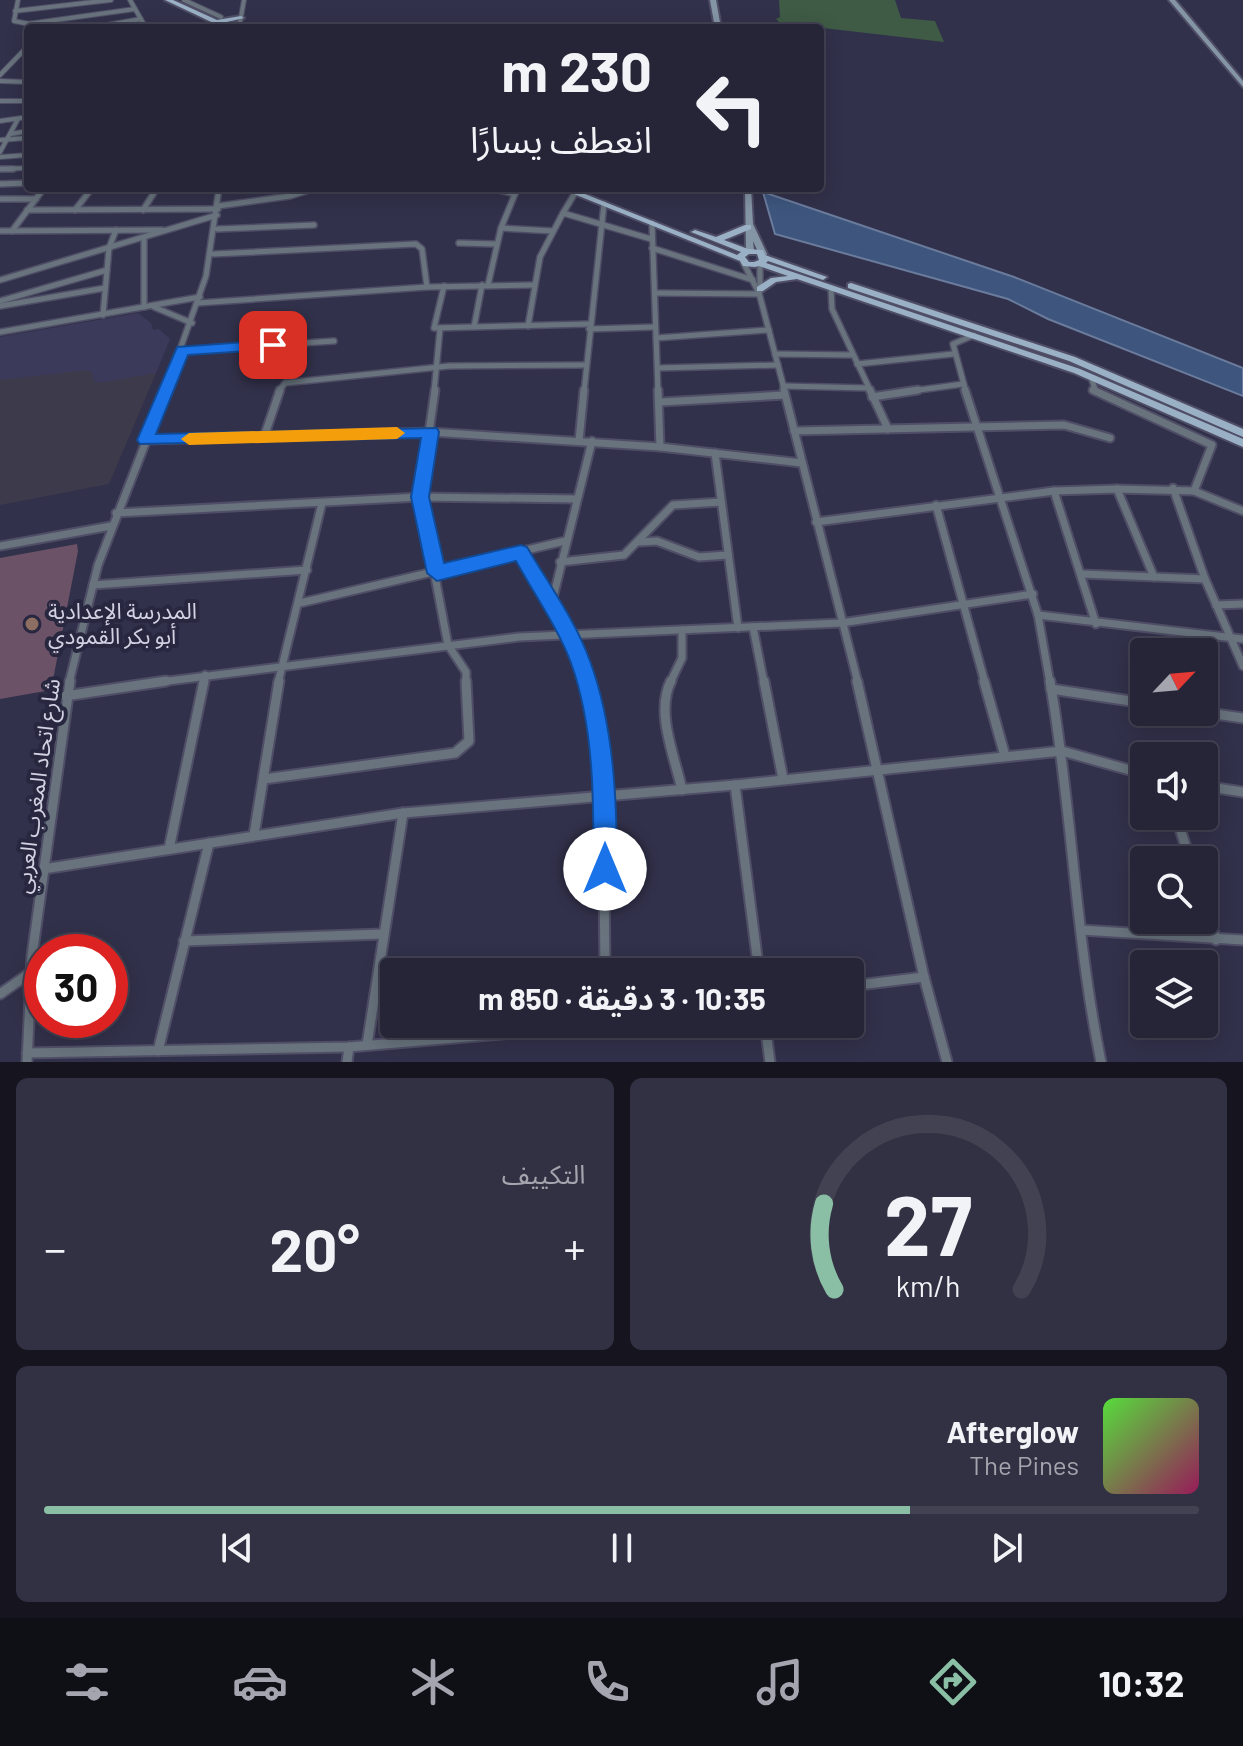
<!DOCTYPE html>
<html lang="ar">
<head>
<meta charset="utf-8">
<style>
	body { margin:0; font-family:Barlow,"Noto Sans Arabic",sans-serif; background:#323143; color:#f1f3f6; direction:rtl; height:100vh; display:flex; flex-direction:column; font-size:30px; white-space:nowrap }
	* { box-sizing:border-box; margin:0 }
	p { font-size:26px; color:#a4a5ae }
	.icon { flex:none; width:44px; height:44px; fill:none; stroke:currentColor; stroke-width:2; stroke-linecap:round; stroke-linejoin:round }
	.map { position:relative; height:1062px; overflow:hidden; direction:ltr }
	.drawer { display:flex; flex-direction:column; gap:16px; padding:16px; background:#15141f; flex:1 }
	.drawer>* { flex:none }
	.guide { position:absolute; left:24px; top:24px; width:800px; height:168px; border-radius:8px; box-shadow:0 4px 20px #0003,0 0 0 2px #424253; direction:rtl; background:#262538; color:#f1f3f6; overflow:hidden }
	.needle { width:52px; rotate:64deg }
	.tools { position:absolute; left:1130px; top:638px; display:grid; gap:16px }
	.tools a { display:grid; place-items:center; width:88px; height:88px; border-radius:8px; background:#262538; box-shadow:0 4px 20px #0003,0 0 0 2px #424253; font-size:40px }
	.speed { position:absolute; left:24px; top:934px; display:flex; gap:16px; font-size:40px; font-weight:700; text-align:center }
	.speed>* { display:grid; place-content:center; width:104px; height:104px; border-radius:50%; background:#262538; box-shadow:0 4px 20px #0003,0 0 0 2px #424253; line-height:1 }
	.speed .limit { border:12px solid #d22; background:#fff; color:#111 }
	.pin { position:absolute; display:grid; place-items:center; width:68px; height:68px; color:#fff; margin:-34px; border-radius:16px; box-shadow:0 4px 12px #0006 }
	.me { position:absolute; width:88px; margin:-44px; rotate:0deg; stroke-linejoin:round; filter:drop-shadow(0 0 6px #0008) }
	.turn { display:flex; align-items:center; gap:28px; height:168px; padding:0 40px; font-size:36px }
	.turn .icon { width:104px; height:104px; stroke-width:2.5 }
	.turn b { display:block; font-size:56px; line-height:68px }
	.big { font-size:60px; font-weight:700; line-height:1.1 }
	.drawer .widget { flex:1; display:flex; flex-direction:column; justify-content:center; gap:12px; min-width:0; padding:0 28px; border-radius:12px; background:#323143 }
	.drawer .dial { align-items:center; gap:0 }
	.dial svg { height:208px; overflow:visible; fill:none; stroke:#424253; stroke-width:7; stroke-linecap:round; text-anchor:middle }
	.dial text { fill:#f1f3f6; stroke:none }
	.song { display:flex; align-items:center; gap:24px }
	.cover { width:96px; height:96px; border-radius:12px; background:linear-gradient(135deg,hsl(110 70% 55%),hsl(330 70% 35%)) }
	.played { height:8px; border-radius:4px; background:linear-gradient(90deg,#8abfa5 75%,#424253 75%) }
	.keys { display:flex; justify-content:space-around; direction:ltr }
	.heat { display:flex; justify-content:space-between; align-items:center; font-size:44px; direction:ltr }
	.drawer .tiles { flex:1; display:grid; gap:16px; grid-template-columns:1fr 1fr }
	.widget:last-child { grid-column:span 2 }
	.trip { position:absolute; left:380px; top:958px; width:484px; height:80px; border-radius:8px; background:#262538; box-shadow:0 4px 20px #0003,0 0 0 2px #424253; font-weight:700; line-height:80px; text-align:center; direction:rtl }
	.tab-bar { display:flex; height:128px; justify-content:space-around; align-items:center; background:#0f0f16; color:#a4a5ae }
	.tab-bar .icon { width:56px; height:56px }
	.tab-bar .selected { color:#8abfa5 }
	.tab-bar b { font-size:36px; color:#f1f3f6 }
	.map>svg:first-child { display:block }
	.built { fill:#3c3a5b }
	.industrial { fill:#3d3a4b }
	.green { fill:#3f5b45 }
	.water { fill:#3e567e; stroke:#6a7b9c; stroke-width:2 }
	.building { fill:#6c5267 }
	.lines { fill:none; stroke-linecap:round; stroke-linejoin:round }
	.street-far3-casing { stroke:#4f4e66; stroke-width:6 }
	.street-far2-casing { stroke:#4f4e66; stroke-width:8 }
	.street-far1-casing { stroke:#4f4e66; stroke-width:11 }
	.street-casing { stroke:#4f4e66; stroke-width:13 }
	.secondary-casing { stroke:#4f4e66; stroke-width:4 }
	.primary-casing { stroke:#4f4e66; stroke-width:4 }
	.street-far3 { stroke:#68737d; stroke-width:4 }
	.street-far2 { stroke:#68737d; stroke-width:5 }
	.street-far1 { stroke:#68737d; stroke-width:7 }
	.street { stroke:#68737d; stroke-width:9 }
	.secondary { fill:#8495a6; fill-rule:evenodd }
	.primary { fill:#9ab0c5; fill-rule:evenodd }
	.route { fill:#1a73e8; stroke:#114b97; stroke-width:2 }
	.slow { fill:#f59e0b }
	.education-dot { fill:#8d6e63; stroke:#282740; stroke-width:3 }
	.labels { text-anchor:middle; stroke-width:8; stroke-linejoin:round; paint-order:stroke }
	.poi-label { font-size:22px; fill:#d2d2e3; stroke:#282740; text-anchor:start }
	.street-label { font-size:22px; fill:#d2d2e3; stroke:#282740 }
</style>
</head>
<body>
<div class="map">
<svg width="1243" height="1062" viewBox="0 0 1243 1062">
	<rect width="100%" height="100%" fill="#32314b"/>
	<path class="built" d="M138 313 151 323 153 330 159 329 170 339 156 373 0 504V337Z"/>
	<path class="industrial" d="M88 370 92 372 94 381 100 383 156 373 109 484 0 505V380Z"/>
	<path class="green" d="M779 0H895L901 18 935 21 944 42 780 23 776 19 780 17Z"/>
	<path class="water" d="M763 192 1014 277 1243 368V396L1048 319 1008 299 775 234Z"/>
	<path class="building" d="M77 544 78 551 51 690 0 699V558Z"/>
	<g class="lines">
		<g class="street-far3-casing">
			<g id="street-far3">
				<path d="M18 0 14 21 50 28"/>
				<path d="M130 0 146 28"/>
				<path d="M184 0 221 17"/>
				<path d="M15 11 111 0"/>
				<path d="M27 24 135 9"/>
				<path d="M90 28 141 19"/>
				<path d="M239 28 244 0"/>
				<path d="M0 75 28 46"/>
				<path d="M0 81 28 82"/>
				<path d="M0 101H28"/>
				<path d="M0 121 28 117"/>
				<path d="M10 134 28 131"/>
				<path d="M0 140 28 138"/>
				<path d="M0 152 18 119"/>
				<path d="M0 157 28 155"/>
				<path d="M0 169 28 168"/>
			</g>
		</g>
		<g class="street-far2-casing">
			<g id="street-far2">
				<path d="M0 169H13"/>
				<path d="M0 184 28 183"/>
				<path d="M491 188 515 194 518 188"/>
				<path d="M0 199H36"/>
				<path d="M218 206 290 196 316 188"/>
				<path d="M27 210 218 209"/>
				<path d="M75 210 92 188"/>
				<path d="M143 210 157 188"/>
				<path d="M563 213 575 193"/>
				<path d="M652 223 658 392"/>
				<path d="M501 228 515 194"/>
				<path d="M217 229 314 225"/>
				<path d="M0 231 162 230"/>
				<path d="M12 231 44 188"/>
				<path d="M144 238V307"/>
				<path d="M459 243 495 244"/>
				<path d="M652 248 753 280"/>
				<path d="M213 254 416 244 422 249 427 287"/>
				<path d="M743 262 759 293 785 392"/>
				<path d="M760 264V291"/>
				<path d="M0 280 217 215"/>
				<path d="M488 285 501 228 553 231"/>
				<path d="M444 286 434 328 589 324"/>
				<path d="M831 288 832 309 871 392"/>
				<path d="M655 293 759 294"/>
				<path d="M0 301 107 270"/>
				<path d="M198 303 427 287 533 285"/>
				<path d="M0 306 105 288"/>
				<path d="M154 307 192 323"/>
				<path d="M103 315 109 248 116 230"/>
				<path d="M528 326 540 257 563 213 651 239"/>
				<path d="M474 327 482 285"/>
				<path d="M589 329 655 327"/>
				<path d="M0 332 200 297"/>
				<path d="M656 338 769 330"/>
				<path d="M182 351 334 341"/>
				<path d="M775 354 853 355"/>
				<path d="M857 364 953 354"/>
				<path d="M658 368 778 365"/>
				<path d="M1091 377 1096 392"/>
				<path d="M783 386 868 388"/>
				<path d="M165 392 206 276 219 188"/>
				<path d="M278 392 285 383 449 366 586 365"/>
				<path d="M434 392 440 329"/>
				<path d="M584 392 604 204"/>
				<path d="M904 392 963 384"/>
				<path d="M966 392 953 344 974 335"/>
			</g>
		</g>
		<g class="street-far1-casing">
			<g id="street-far1">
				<path d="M435 390 420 497 448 645 466 672V683"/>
				<path d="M658 390 660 447"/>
				<path d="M784 390 858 683"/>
				<path d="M870 390 888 429"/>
				<path d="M965 390 1038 615 1050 683"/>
				<path d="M1093 390 1212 445 1194 491"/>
				<path d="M872 397 918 390"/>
				<path d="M661 402 785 395"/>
				<path d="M794 431 1064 425 1110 438"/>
				<path d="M264 437 280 390"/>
				<path d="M145 440 431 432 660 447 802 463"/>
				<path d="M579 441 584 390"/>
				<path d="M715 453 738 628"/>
				<path d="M1173 488 1205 579 1243 666"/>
				<path d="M1117 489 1154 577"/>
				<path d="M1054 491 1096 624"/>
				<path d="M936 505 985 683"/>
				<path d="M116 513 420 497 577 499"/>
				<path d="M816 522 1054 491 1117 489 1194 491 1243 511"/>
				<path d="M640 542 657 541 699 557 728 555"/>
				<path d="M0 546 111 526"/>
				<path d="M521 552 567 632 587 683"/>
				<path d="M560 562 624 555 673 505 721 502"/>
				<path d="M1082 574 1205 579"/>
				<path d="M93 585 307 570"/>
				<path d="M300 603 565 541"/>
				<path d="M1216 605 1243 604"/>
				<path d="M551 606 592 441"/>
				<path d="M1038 615 1243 639"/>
				<path d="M753 627 764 683"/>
				<path d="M69 683 98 565 166 390"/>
				<path d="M152 683 519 637 841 623 1033 594"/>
				<path d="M203 683 205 675"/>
				<path d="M278 683 322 503"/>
				<path d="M670 683 682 658V630"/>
			</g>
		</g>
		<g class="street-casing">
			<g id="street">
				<path d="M587 681 603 773 605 972"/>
				<path d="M671 681C655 712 675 757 682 790"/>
				<path d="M764 681 783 779"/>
				<path d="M857 681 924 977 947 1062"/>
				<path d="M984 681 1005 756"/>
				<path d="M1050 681C1072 807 1075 936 1101 1062"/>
				<path d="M1051 689 1144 703"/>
				<path d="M65 696 166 681"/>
				<path d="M1202 712 1243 718"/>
				<path d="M264 779 455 753 469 741 466 681"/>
				<path d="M735 785 759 972"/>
				<path d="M1204 786 1243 792"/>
				<path d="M1176 816 1190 860"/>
				<path d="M254 835 279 681"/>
				<path d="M169 849 204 681"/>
				<path d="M43 869 403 813 735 785 1062 751 1144 774"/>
				<path d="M1204 903 1216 940"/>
				<path d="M1081 930 1243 940"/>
				<path d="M184 941 383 934"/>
				<path d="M850 986 924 977"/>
				<path d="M0 994 30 973"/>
				<path d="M765 1024 770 1062"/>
				<path d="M367 1045 403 813"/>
				<path d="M158 1051 209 843"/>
				<path d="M27 1053 349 1047 619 1024"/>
				<path d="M27 1062 32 956 70 681"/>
				<path d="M347 1062 349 1047"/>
			</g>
		</g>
		<g class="secondary-casing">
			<g id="secondary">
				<path d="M710 0H716L721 28H715Z"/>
				<path d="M1169 0H1175L1243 81V87Z"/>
				<path d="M745 188H751L753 224 767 254 766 256H760L753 241 754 251 750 253 746 251Z"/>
			</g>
		</g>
		<g class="primary-casing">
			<g id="primary">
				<path d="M165 0H173L217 20 241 16 244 18 222 23 232 28H224Z"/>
				<path d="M559 188H570L737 255 741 252 691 232 695 230 716 237 745 225H751V229L724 240 748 249 763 250 765 255 827 277 823 280 768 261 766 263 1080 369 1243 439V447L1074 373 797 279 776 282 763 291H757V287L771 278 788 276 759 266 755 267 743 266 740 261ZM749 254H757L759 260 754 262H749L745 257Z"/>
				<path d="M851 283 1075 357 1243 429V437L1069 361 848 288V284Z"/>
			</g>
		</g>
		<use href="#street-far3" class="street-far3"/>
		<use href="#street-far2" class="street-far2"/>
		<use href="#street-far1" class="street-far1"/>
		<use href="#street" class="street"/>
		<use href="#secondary" class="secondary"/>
		<use href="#primary" class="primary"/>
	</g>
	<path class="route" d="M273 340 278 342V349L188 355 156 434 437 428 439 432 429 497 444 563 521 545 527 547C548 583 576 621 590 661 614 726 617 800 617 869L614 877 605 881 597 877 593 869C594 802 594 727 571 663 558 628 534 594 516 561L437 581 427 573 411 497 421 438 140 444 137 440 177 347Z"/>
	<path class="slow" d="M397 427 405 433 397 439 189 445 181 439 189 433Z"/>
	<circle class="education-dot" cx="32" cy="624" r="8"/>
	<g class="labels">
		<g class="poi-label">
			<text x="48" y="619">المدرسة الإعدادية<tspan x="48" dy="25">أبو بكر القمودي</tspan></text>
		</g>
		<g class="street-label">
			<text transform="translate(37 786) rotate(-82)" y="8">شارع اتحاد المغرب العربي</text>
		</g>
	</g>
</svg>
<div class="tools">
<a><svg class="needle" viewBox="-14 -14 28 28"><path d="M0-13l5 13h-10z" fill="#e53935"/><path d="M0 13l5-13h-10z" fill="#a4a5ae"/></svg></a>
<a><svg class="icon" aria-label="sound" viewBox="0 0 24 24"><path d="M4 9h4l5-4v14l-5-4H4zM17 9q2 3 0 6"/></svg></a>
<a><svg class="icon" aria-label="search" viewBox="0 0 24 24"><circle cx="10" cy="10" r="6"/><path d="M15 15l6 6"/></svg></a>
<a><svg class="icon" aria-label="layers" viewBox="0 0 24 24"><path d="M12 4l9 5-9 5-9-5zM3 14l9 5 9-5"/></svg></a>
</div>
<div class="speed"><div class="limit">30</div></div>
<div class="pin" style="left:273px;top:345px;background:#d93025"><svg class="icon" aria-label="arrive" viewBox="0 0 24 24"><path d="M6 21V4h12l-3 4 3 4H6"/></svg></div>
<svg class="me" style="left:605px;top:869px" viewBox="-20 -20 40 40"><circle r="19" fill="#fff"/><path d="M0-13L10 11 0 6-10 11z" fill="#1a73e8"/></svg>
<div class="trip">10:35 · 3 دقيقة · 850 m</div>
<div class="guide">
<div class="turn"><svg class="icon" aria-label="left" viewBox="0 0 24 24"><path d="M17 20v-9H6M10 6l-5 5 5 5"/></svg><div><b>230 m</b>انعطف يسارًا</div></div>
</div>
</div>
<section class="drawer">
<div class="tiles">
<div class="widget dial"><svg viewBox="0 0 100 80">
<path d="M14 69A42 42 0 1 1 86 69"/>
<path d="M14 69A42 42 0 0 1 10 36" stroke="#8abfa5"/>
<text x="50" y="56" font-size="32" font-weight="700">27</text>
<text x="50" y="72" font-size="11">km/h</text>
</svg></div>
<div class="widget"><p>التكييف</p>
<div class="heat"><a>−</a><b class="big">20°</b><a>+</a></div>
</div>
<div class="widget">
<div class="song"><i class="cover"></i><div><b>Afterglow</b><p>The Pines</p></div></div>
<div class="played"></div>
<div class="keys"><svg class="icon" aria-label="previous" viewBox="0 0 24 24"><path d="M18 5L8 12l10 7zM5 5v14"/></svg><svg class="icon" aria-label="pause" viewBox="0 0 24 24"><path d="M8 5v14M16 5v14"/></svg><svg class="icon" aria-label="next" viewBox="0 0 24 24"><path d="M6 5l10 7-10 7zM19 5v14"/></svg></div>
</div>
</div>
</section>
<nav class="tab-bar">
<b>10:32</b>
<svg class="icon selected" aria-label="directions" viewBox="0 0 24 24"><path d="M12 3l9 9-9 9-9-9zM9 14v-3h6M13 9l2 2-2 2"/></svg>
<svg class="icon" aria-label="music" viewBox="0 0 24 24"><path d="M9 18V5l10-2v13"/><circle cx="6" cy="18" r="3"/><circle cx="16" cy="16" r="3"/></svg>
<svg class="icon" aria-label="phone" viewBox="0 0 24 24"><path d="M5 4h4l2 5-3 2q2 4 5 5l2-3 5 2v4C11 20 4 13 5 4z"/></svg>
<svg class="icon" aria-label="climate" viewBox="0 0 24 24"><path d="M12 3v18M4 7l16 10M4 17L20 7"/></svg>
<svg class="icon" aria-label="car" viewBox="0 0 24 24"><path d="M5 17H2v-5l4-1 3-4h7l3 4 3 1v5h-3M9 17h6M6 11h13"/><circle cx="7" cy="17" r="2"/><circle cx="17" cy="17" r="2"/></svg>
<svg class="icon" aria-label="filters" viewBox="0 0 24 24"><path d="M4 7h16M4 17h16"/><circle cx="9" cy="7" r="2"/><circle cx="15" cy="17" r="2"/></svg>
</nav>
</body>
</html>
